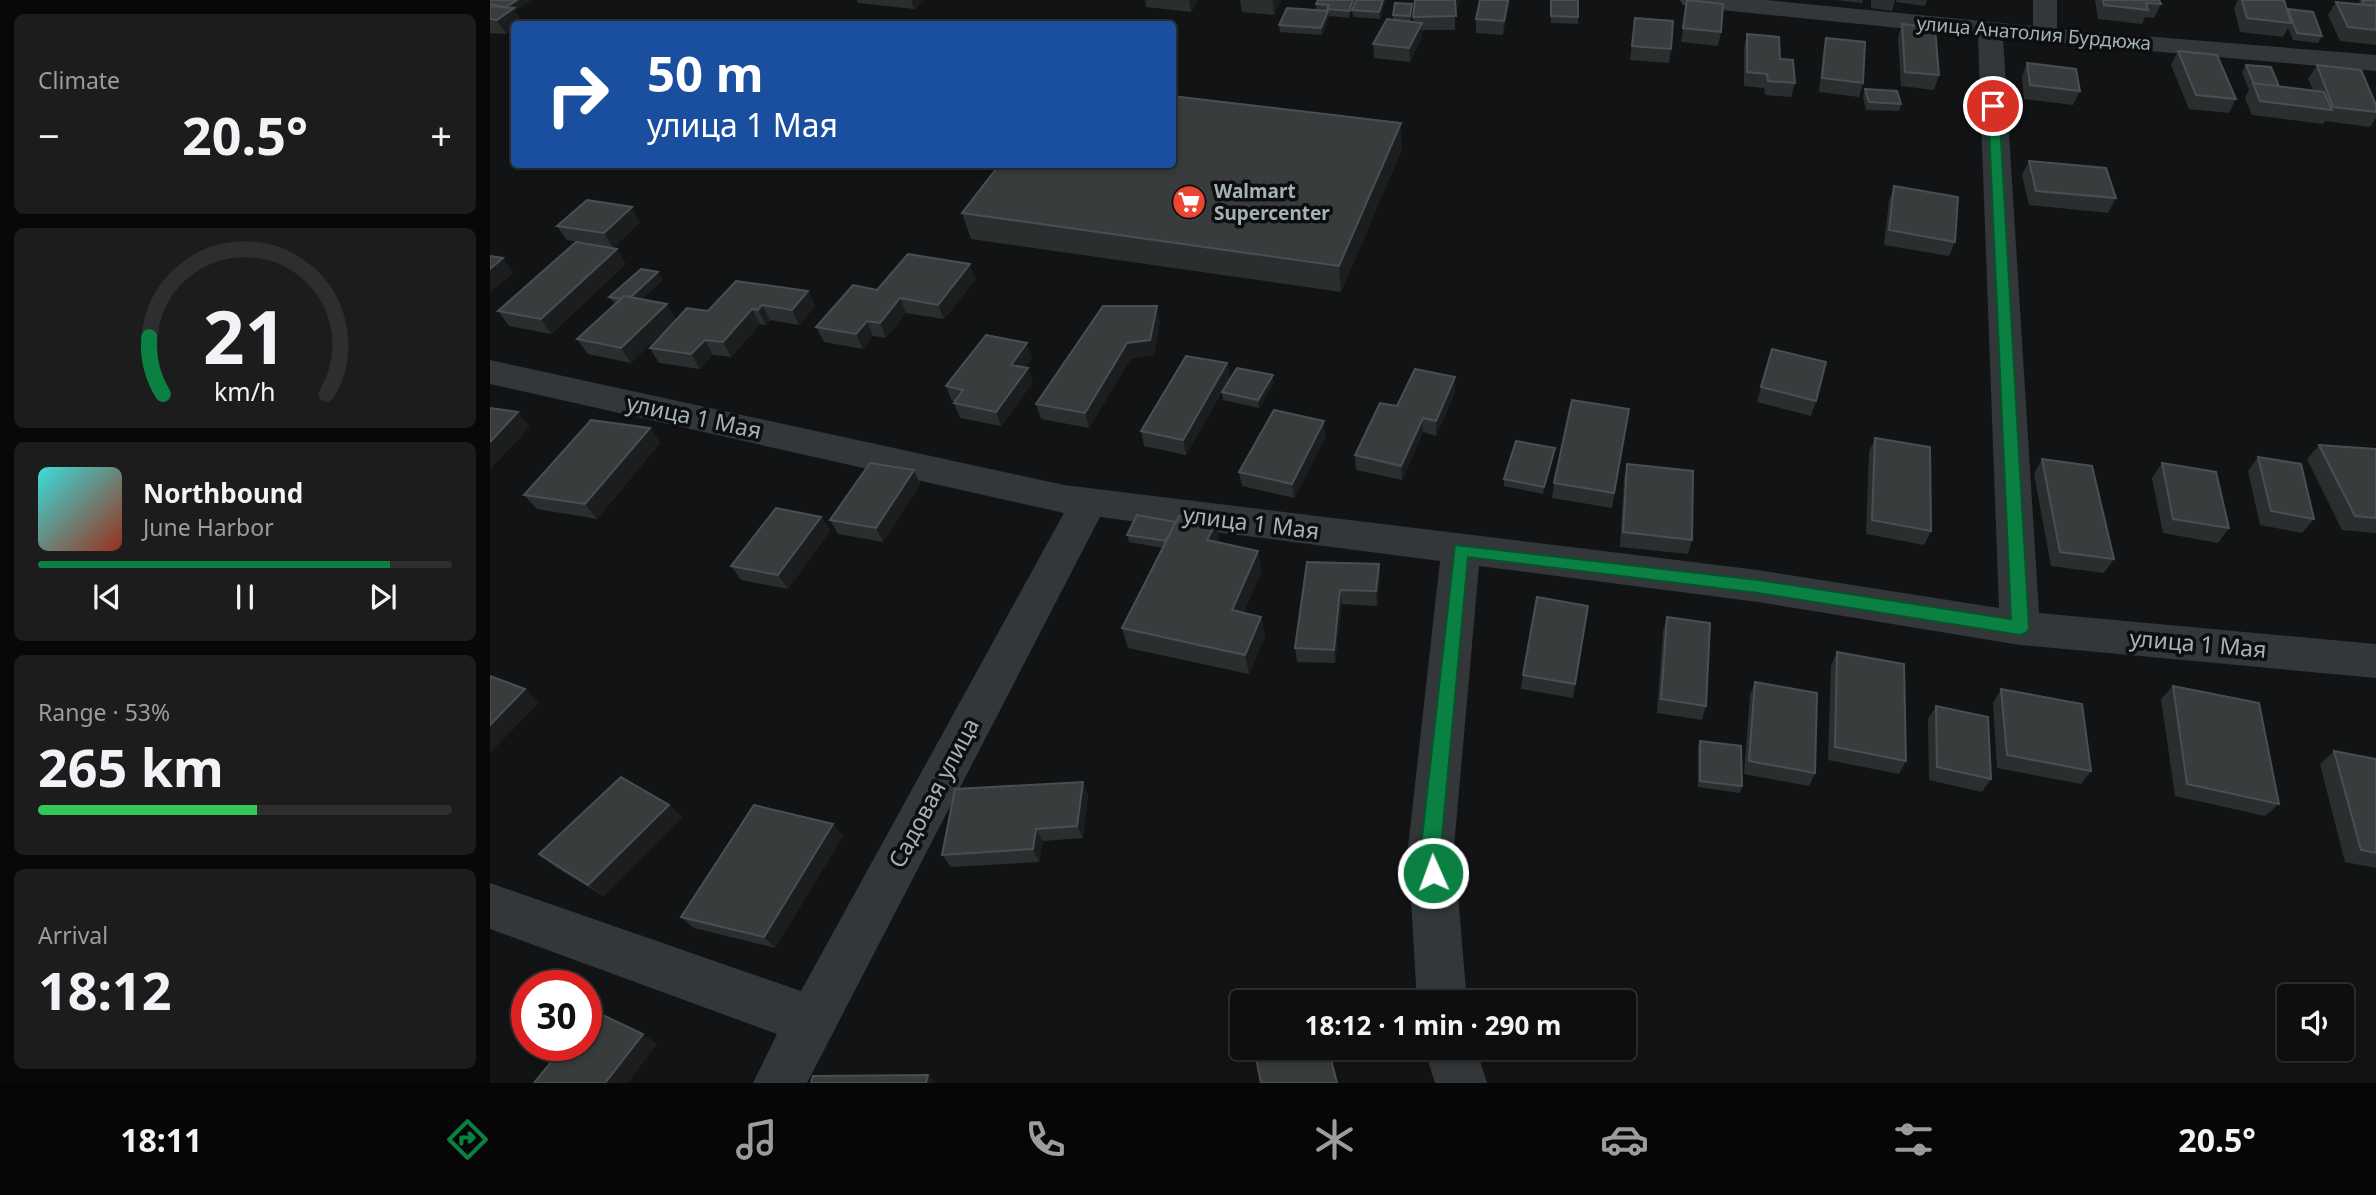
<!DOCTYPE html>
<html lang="en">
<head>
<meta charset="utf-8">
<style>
	body { margin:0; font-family:"Noto Sans",sans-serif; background:#1c1c1d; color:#f1f3f6; height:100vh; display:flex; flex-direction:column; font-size:26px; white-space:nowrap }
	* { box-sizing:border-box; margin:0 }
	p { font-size:23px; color:#9b9c9e }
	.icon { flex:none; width:38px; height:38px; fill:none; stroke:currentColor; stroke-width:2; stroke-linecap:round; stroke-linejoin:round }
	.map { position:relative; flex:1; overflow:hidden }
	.sheet { display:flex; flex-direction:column; gap:14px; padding:14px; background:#080808; width:490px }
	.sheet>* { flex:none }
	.banner { position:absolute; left:21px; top:21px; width:665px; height:147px; border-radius:7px; box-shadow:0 4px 10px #0003,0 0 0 2px #2e2e2f; background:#1a4fa0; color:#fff; overflow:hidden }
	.buttons { position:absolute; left:1787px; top:984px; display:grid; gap:14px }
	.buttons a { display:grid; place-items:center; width:77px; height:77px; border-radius:7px; background:#0e0e0f; box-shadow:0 4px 10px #0003,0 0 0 2px #2e2e2f; font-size:35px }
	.speed { position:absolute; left:21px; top:970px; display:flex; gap:14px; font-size:35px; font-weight:700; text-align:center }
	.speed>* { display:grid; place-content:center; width:91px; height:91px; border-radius:50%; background:#0e0e0f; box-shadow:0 4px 10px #0003,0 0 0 2px #2e2e2f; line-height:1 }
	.speed .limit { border:10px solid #d22; background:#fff; color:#111 }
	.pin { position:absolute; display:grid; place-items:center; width:60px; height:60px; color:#fff; margin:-30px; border:4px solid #fff; border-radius:50%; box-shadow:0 2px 7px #0007 }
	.me { position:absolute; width:77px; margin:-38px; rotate:358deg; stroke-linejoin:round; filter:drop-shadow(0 0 5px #0008) }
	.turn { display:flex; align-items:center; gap:24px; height:147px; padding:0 21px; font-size:32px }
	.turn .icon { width:91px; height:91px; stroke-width:2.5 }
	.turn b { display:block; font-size:49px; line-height:60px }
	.big { font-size:52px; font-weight:700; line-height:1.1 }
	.sheet .widget { flex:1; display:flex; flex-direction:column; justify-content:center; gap:10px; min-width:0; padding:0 24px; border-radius:10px; background:#1c1c1d }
	.sheet .dial { align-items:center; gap:0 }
	.dial svg { height:182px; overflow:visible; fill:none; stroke:#2e2e2f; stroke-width:7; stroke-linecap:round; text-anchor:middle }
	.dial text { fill:#f1f3f6; stroke:none }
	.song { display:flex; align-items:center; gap:21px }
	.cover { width:84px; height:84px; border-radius:10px; background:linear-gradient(135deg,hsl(180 70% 55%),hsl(10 70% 35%)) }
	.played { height:7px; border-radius:4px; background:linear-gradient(90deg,#0b8043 85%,#2e2e2f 85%) }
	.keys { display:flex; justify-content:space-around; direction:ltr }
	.heat { display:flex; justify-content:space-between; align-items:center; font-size:38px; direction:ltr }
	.charge { height:10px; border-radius:5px; background:linear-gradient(90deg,#34c759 53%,#2e2e2f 0) }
	.trip { position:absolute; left:740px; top:990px; width:406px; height:70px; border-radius:7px; background:#0e0e0f; box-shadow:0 4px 10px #0003,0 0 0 2px #2e2e2f; font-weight:700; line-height:70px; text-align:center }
	.dock { display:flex; height:112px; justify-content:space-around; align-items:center; background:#060606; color:#9b9c9e }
	.dock .icon { width:49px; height:49px }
	.dock .selected { color:#0b8043 }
	.dock b { font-size:32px; color:#f1f3f6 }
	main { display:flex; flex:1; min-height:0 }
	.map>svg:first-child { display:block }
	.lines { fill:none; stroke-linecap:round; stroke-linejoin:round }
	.minor { fill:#333739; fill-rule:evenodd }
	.wall { fill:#2b2e2f }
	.shaded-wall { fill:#1c1d1e }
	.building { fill:#383c3d; stroke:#494f50; stroke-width:2 }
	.route { fill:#0b8043; stroke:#07532c; stroke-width:2 }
	.labels { text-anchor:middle; stroke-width:7; stroke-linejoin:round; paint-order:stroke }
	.far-street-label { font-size:19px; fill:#a4b2b4; stroke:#0d0e0f }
	.far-poi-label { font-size:19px; font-weight:bold; fill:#a4b2b4; stroke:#0d0e0f; text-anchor:start }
	.street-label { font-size:23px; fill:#a4b2b4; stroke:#0d0e0f }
</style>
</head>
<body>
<main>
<section class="sheet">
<div class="widget"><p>Climate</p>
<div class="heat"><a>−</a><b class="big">20.5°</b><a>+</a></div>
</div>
<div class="widget dial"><svg viewBox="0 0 100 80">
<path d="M14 69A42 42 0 1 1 86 69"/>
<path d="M14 69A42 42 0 0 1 8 44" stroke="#0b8043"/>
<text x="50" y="56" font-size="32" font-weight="700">21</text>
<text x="50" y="72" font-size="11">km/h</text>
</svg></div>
<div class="widget">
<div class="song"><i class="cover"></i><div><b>Northbound</b><p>June Harbor</p></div></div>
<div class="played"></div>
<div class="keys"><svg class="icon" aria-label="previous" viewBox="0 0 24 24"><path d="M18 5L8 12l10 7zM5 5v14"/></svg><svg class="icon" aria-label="pause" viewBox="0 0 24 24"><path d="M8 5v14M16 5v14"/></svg><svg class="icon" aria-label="next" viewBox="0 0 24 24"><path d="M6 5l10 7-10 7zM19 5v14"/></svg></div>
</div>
<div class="widget"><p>Range · 53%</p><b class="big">265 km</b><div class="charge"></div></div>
<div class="widget"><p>Arrival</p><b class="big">18:12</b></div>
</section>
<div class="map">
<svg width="1886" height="1083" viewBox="0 0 1886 1083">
	<rect width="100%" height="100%" fill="#121314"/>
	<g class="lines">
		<g class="minor">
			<path d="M1190 0H1276L1543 26V0H1567V29L1886 55V71L1513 38 1549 613 1886 644V678L1530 645 1268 602 989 566 964 847 977 1003H927L918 847 950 561 610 517 317 1083H263L287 1034 0 929V883L311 991 574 513 0 384V360L574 485 1268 570 1509 608 1488 36 1202 7 1193 5Z"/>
			<path d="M934 1048H986L997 1083H945Z"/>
		</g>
	</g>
	<g class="wall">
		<path d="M0 0 25 11 32 22 16 34 0 33Z"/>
		<path d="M367 0H434L424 9 368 3Z"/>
		<path d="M655 0H709L701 12 656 7Z"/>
		<path d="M750 0H791L784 15 752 12Z"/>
		<path d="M896 0 890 19 863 17 862 10 859 18 839 16 832 35 790 32 789 25 826 10V4Z"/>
		<path d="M925 0H971L965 13V30H932V37L920 62 884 58 883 44 903 20V15L922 11 920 22H923Z"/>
		<path d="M990 0H1020L1013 35 986 33V19Z"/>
		<path d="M1061 0 1088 17V24L1061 23Z"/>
		<path d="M1197 0 1231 32 1228 46 1191 42Z"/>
		<path d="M1344 0H1373L1372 3Z"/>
		<path d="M1381 0H1405L1402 11 1381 8Z"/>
		<path d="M1406 0H1437L1435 6 1406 2Z"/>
		<path d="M1605 0H1669L1671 4 1664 18 1655 17 1652 24 1608 19Z"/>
		<path d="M1748 0H1794L1797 10 1798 9 1832 36 1828 43 1803 40 1798 28 1793 37 1750 32 1744 8Z"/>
		<path d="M1870 0H1886V45L1850 41 1838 15 1846 2 1868 4Z"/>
		<path d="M1145 18 1181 49 1179 63 1140 60Z"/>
		<path d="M1412 24 1449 75 1444 90 1411 86 1408 38Z"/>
		<path d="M1257 34 1290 59 1305 83 1301 97 1275 95 1274 88 1254 86V48Z"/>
		<path d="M1336 38 1373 83 1369 97 1329 92 1333 52Z"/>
		<path d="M1688 51 1746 99 1739 113 1699 109 1681 65Z"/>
		<path d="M1537 63 1590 91 1583 105 1534 99 1532 77Z"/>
		<path d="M1756 65 1789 86 1823 90 1818 79 1827 65 1886 105V118L1880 127 1835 121 1833 124 1762 115 1755 98 1759 90 1752 72Z"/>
		<path d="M1375 89 1411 104 1409 111 1376 110 1373 97Z"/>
		<path d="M912 149 851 292 481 239 472 213Z"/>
		<path d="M1539 161 1626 198 1618 213 1539 205 1532 175Z"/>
		<path d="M1404 186 1465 242 1459 256 1394 245 1399 201Z"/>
		<path d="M150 222 123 248 77 240 67 226Z"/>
		<path d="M136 264 61 334 19 326 8 311Z"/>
		<path d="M168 272 173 280 151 299 186 319 141 363 98 354 87 339 125 304 119 297Z"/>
		<path d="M486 279 454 319 416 313 396 338 383 336 373 349 334 342 326 327 387 290Z"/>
		<path d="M318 291 325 306 309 325 280 320 276 325 270 324 241 357 223 355 210 369 169 363 160 348 218 311Z"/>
		<path d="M670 321 664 355 641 358 599 428 551 419 546 404Z"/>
		<path d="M1282 349 1326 401 1321 416 1267 402Z"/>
		<path d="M542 358 535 367 543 382 511 426 470 418 464 403 465 402 462 401 456 386Z"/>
		<path d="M737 363 740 378 784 383 769 408 733 400 732 392 696 455 654 446 651 431Z"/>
		<path d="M965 392 946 436 933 432 912 480 866 470 865 455 907 406Z"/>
		<path d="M1139 409 1122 508 1062 498 1064 483Z"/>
		<path d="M160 428 170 443 107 519 47 509 34 495Z"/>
		<path d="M836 436 804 498 752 486 749 472Z"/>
		<path d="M1385 438 1441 531 1434 545 1376 534 1379 452Z"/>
		<path d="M1829 445 1886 449V533L1852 530 1817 459Z"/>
		<path d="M1064 456 1053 494 1014 486V479Z"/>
		<path d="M1768 457 1824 519 1812 533 1770 525 1758 471Z"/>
		<path d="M1552 459 1624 559 1614 573 1561 566 1544 474Z"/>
		<path d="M1672 463 1739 528 1728 543 1673 533 1662 478Z"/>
		<path d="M1137 464 1202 540 1198 554 1130 547 1134 479Z"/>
		<path d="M424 470 430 484 393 542 348 534 340 520Z"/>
		<path d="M331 517 340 531 298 589 251 580 241 566Z"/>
		<path d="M637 535 730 543 772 571 753 613 771 617 775 637 759 674 638 648 632 628 673 548 639 542Z"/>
		<path d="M817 562 889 564 890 578 887 606 852 604 845 663 807 662 805 648Z"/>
		<path d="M1098 606 1083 698 1031 689 1033 675Z"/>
		<path d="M1177 617 1216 706 1212 720 1167 713 1173 631Z"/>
		<path d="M1347 652 1416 761 1409 774 1338 760 1341 666Z"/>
		<path d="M1265 682 1325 773 1319 786 1254 774 1260 695Z"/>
		<path d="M1683 686 1789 804 1775 816 1685 796 1671 699Z"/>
		<path d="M1511 689 1601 771 1591 784 1507 768 1503 703Z"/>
		<path d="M1446 706 1501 779 1492 792 1439 780 1438 719Z"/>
		<path d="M1210 741 1252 786 1250 793 1208 787V747Z"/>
		<path d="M1844 751 1886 759V868L1855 862 1830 764Z"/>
		<path d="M598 794 593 838 553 841 549 862 461 867 452 855Z"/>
		<path d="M179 805 192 817 113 896 64 866 49 854Z"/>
		<path d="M353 836 285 948 204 928 191 917Z"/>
	</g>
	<g class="shaded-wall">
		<path d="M27 0H42L25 11 32 22 28 24H24V27L16 34 7 20 16 7Z"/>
		<path d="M421 0H434L424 9Z"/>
		<path d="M699 0H709L701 12Z"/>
		<path d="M783 0H791L784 15 783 1Z"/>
		<path d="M863 0H865V3L859 18V11Z"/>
		<path d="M893 0H896L890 19 889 12Z"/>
		<path d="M965 0H971L965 15Z"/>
		<path d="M1018 0H1020L1013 35 1014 21Z"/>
		<path d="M838 11 839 18 832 35 831 28Z"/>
		<path d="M932 23V37L920 62 919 48Z"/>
		<path d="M911 123 912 149 851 292 849 266Z"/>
		<path d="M142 207 150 222 123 248 114 233Z"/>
		<path d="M127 249 136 264 61 334 51 319Z"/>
		<path d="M13 258 24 273 0 293V269Z"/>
		<path d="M480 264 486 279 454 319 448 305Z"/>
		<path d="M168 272 173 280 142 308 137 300Z"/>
		<path d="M318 291 325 306 309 325 302 310Z"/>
		<path d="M410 298 416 313 396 338 390 323Z"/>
		<path d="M177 304 186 319 141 363 131 348Z"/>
		<path d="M272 305 280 320 276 325 268 310Z"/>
		<path d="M667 306 670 321 664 355 641 358 599 428 595 413 637 343Z"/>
		<path d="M262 309 270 324 241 357 233 342Z"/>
		<path d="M377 321 383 336 373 349 366 334Z"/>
		<path d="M215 340 223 355 210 369 201 354Z"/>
		<path d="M537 343 542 358 526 379 521 365Z"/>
		<path d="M737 363 740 378 696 455 693 440Z"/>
		<path d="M538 368 543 382 511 426 506 412Z"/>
		<path d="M783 375 784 383 769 408 768 400Z"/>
		<path d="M965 377V392L946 436V421Z"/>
		<path d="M28 412 40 427 0 470V442Z"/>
		<path d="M933 418V432L912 480 911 466Z"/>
		<path d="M834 421 836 436 804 498 802 484Z"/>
		<path d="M160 428 170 443 107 519 95 504Z"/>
		<path d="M1065 448 1064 456 1053 494 1054 487Z"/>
		<path d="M424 470 430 484 393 542 386 528Z"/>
		<path d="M331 517 340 531 298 589 288 575Z"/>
		<path d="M726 523 730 543 717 540Z"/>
		<path d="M768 551 772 571 746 630 742 610Z"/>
		<path d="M889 564 890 578 887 606 886 591Z"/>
		<path d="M850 590 852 604 845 663 844 650Z"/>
		<path d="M771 617 775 637 759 674 755 655Z"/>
		<path d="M35 689 49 703 0 753V725Z"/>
		<path d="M593 782 598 794 593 838 587 826Z"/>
		<path d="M179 805 192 817 113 896 98 885Z"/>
		<path d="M343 824 353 836 285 948 274 937Z"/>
		<path d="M546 829 553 841 549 862 543 849Z"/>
		<path d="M153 1034 167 1044 138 1083H115Z"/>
		<path d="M438 1075 446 1083H436Z"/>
	</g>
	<g class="building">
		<path d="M0 0H27L16 7 0 4Z"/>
		<path d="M828 0H863L859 11 837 9 839 5 826 4Z"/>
		<path d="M866 0H893L889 12 862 10Z"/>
		<path d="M925 0H965L966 16 923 17Z"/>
		<path d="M990 0H1018L1014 21 986 19Z"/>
		<path d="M1061 0H1088V17L1061 16Z"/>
		<path d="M1197 0 1233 4 1231 32 1193 28Z"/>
		<path d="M1613 0H1669L1671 4 1656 3 1658 10 1614 5Z"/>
		<path d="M1752 0H1794L1801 23 1757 18Z"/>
		<path d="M1872 0H1886V6L1874 5Z"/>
		<path d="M1846 2 1886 6V30L1858 27Z"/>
		<path d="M905 3 922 4 920 16 903 15Z"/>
		<path d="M0 6 24 8 7 20 0 19Z"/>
		<path d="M797 8 838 11 831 28 789 25Z"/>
		<path d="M1798 9 1823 12 1832 36 1807 33Z"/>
		<path d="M1145 18 1183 21 1181 49 1142 46Z"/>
		<path d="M897 19 932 23 919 48 883 44Z"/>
		<path d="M1412 24 1445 28 1449 75 1415 72Z"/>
		<path d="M1257 34 1289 37 1290 59 1303 60 1305 83 1278 81 1277 74 1257 72Z"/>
		<path d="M1336 38 1375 42 1373 83 1332 78Z"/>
		<path d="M1688 51 1727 55 1746 99 1706 95Z"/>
		<path d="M1537 63 1586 69 1590 91 1540 85Z"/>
		<path d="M1756 65 1781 67 1789 86 1764 84Z"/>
		<path d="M1827 65 1871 70 1886 105V112L1843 107Z"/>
		<path d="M1763 83 1834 92 1842 110 1770 101Z"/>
		<path d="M1375 89 1407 91 1411 104 1379 102Z"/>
		<path d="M682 96 911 123 849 266 472 213 510 164H682Z"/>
		<path d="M1539 161 1616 168 1626 198 1546 191Z"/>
		<path d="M1404 186 1468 197 1465 242 1399 230Z"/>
		<path d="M97 200 142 207 114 233 67 226Z"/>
		<path d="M86 242 127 249 51 319 8 311Z"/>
		<path d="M418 254 480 264 448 305 410 298 390 323 377 321 366 334 326 327 363 285 387 290Z"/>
		<path d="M0 256 13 258 0 269Z"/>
		<path d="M151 269 168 272 141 297 134 296 131 299 119 297Z"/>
		<path d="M246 281 318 291 302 310 272 305 268 310 262 309 233 342 215 340 201 354 160 348 197 308 218 311Z"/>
		<path d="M134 296 177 304 131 348 87 339Z"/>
		<path d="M613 306H667L660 340 637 343 595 413 546 404Z"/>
		<path d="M496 335 537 343 521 365 538 368 506 412 464 403 473 390 456 386Z"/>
		<path d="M1282 349 1336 362 1326 401 1271 387Z"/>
		<path d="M696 356 737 363 693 440 651 431Z"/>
		<path d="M747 368 783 375 768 400 732 392Z"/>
		<path d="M925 369 965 377 946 421 933 418 911 466 865 455 890 403 907 406Z"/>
		<path d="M1082 400 1139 409 1124 493 1064 483Z"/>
		<path d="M0 408 28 412 0 442Z"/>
		<path d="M784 410 834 421 802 484 749 472Z"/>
		<path d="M101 420 160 428 95 504 34 495Z"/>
		<path d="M1385 438 1440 447 1441 531 1382 520Z"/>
		<path d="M1026 441 1065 448 1054 487 1014 479Z"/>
		<path d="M1829 445 1886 449V518L1865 516Z"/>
		<path d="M1768 457 1811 464 1824 519 1781 511Z"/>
		<path d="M1552 459 1602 466 1624 559 1570 552Z"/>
		<path d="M380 463 424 470 386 528 340 520Z"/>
		<path d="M1672 463 1726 472 1739 528 1683 519Z"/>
		<path d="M1137 464 1203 471 1202 540 1133 532Z"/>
		<path d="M286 508 331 517 288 575 241 566Z"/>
		<path d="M647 515 686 522 676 541 637 535Z"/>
		<path d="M689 516 726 523 717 540 768 551 742 610 771 617 755 655 632 628Z"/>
		<path d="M817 562 889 564 886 591 850 590 844 650 805 648Z"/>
		<path d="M1047 597 1098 606 1085 684 1033 675Z"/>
		<path d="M1177 617 1220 623 1216 706 1171 699Z"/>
		<path d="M1347 652 1414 664 1416 761 1345 747Z"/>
		<path d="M0 676 35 689 0 725Z"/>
		<path d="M1265 682 1327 693 1325 773 1259 761Z"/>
		<path d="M1683 686 1769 703 1789 804 1697 784Z"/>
		<path d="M1511 689 1592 704 1601 771 1517 755Z"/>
		<path d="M1446 706 1498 717 1501 779 1447 767Z"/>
		<path d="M1210 741 1251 746 1252 786 1210 781Z"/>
		<path d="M1844 751 1886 759V853L1871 850Z"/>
		<path d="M131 777 179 805 98 885 49 854Z"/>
		<path d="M593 782 587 826 546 829 543 849 452 855 465 789Z"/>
		<path d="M264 805 343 824 274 937 191 917Z"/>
		<path d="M102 1010 153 1034 115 1083H44L75 1045H96V1018Z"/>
		<path d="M764 1048H838L847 1083H771Z"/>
		<path d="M438 1075 436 1083H321L323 1076Z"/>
	</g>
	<path class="route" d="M1503 102 1509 106 1539 628 1536 633 1530 635 1268 593 978 557 951 847 953 873 950 879 943 882 936 879 931 847 965 545 1268 580 1521 619 1498 106Z"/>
	<defs>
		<g id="supermarket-disc" transform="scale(1.75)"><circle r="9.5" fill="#ec4532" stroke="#0d0e0f"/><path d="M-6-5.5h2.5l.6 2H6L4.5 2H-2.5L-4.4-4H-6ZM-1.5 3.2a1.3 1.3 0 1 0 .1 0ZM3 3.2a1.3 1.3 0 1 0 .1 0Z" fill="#fff"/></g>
	</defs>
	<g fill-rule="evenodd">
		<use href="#supermarket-disc" x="699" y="202"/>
	</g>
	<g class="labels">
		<g class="far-street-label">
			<text transform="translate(1544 33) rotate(5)" y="7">улица Анатолия Бурдюжа</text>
		</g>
		<g class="far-poi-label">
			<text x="724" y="198">Walmart<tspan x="724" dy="22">Supercenter</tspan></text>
		</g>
		<g class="street-label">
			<text transform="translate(204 417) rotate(12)" y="8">улица 1 Мая</text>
			<text transform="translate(761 523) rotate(7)" y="8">улица 1 Мая</text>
			<text transform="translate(1708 644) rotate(5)" y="8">улица 1 Мая</text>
			<text transform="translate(444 793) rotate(-62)" y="8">Садовая улица</text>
		</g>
	</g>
</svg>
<div class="buttons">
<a><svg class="icon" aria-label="sound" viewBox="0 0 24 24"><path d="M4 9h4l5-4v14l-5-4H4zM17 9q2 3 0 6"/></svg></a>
</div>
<div class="speed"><div class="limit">30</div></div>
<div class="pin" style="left:1503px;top:106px;background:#d93025"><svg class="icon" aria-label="arrive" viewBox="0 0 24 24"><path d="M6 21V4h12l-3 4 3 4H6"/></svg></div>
<svg class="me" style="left:943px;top:873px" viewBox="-20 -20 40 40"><circle r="17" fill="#0b8043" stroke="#fff" stroke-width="3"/><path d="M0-11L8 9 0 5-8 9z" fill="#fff"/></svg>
<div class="trip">18:12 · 1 min · 290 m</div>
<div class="banner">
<div class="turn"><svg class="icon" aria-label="right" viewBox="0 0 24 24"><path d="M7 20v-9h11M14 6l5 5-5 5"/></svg><div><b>50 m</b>улица 1 Мая</div></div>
</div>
</div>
</main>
<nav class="dock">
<b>18:11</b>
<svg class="icon selected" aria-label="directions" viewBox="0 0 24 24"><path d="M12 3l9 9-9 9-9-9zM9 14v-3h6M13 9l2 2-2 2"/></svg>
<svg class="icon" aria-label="music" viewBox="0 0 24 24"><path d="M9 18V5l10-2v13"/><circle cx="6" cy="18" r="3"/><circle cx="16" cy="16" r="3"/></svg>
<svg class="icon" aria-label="phone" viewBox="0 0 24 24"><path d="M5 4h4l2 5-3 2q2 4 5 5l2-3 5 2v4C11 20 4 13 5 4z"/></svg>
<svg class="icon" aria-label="climate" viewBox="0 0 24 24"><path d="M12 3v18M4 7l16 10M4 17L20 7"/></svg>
<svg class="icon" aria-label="car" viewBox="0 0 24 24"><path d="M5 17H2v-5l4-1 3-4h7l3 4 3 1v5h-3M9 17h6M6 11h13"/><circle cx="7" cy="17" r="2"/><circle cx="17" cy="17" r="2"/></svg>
<svg class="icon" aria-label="filters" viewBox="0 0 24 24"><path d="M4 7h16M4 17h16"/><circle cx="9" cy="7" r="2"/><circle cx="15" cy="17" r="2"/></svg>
<b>20.5°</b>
</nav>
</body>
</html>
